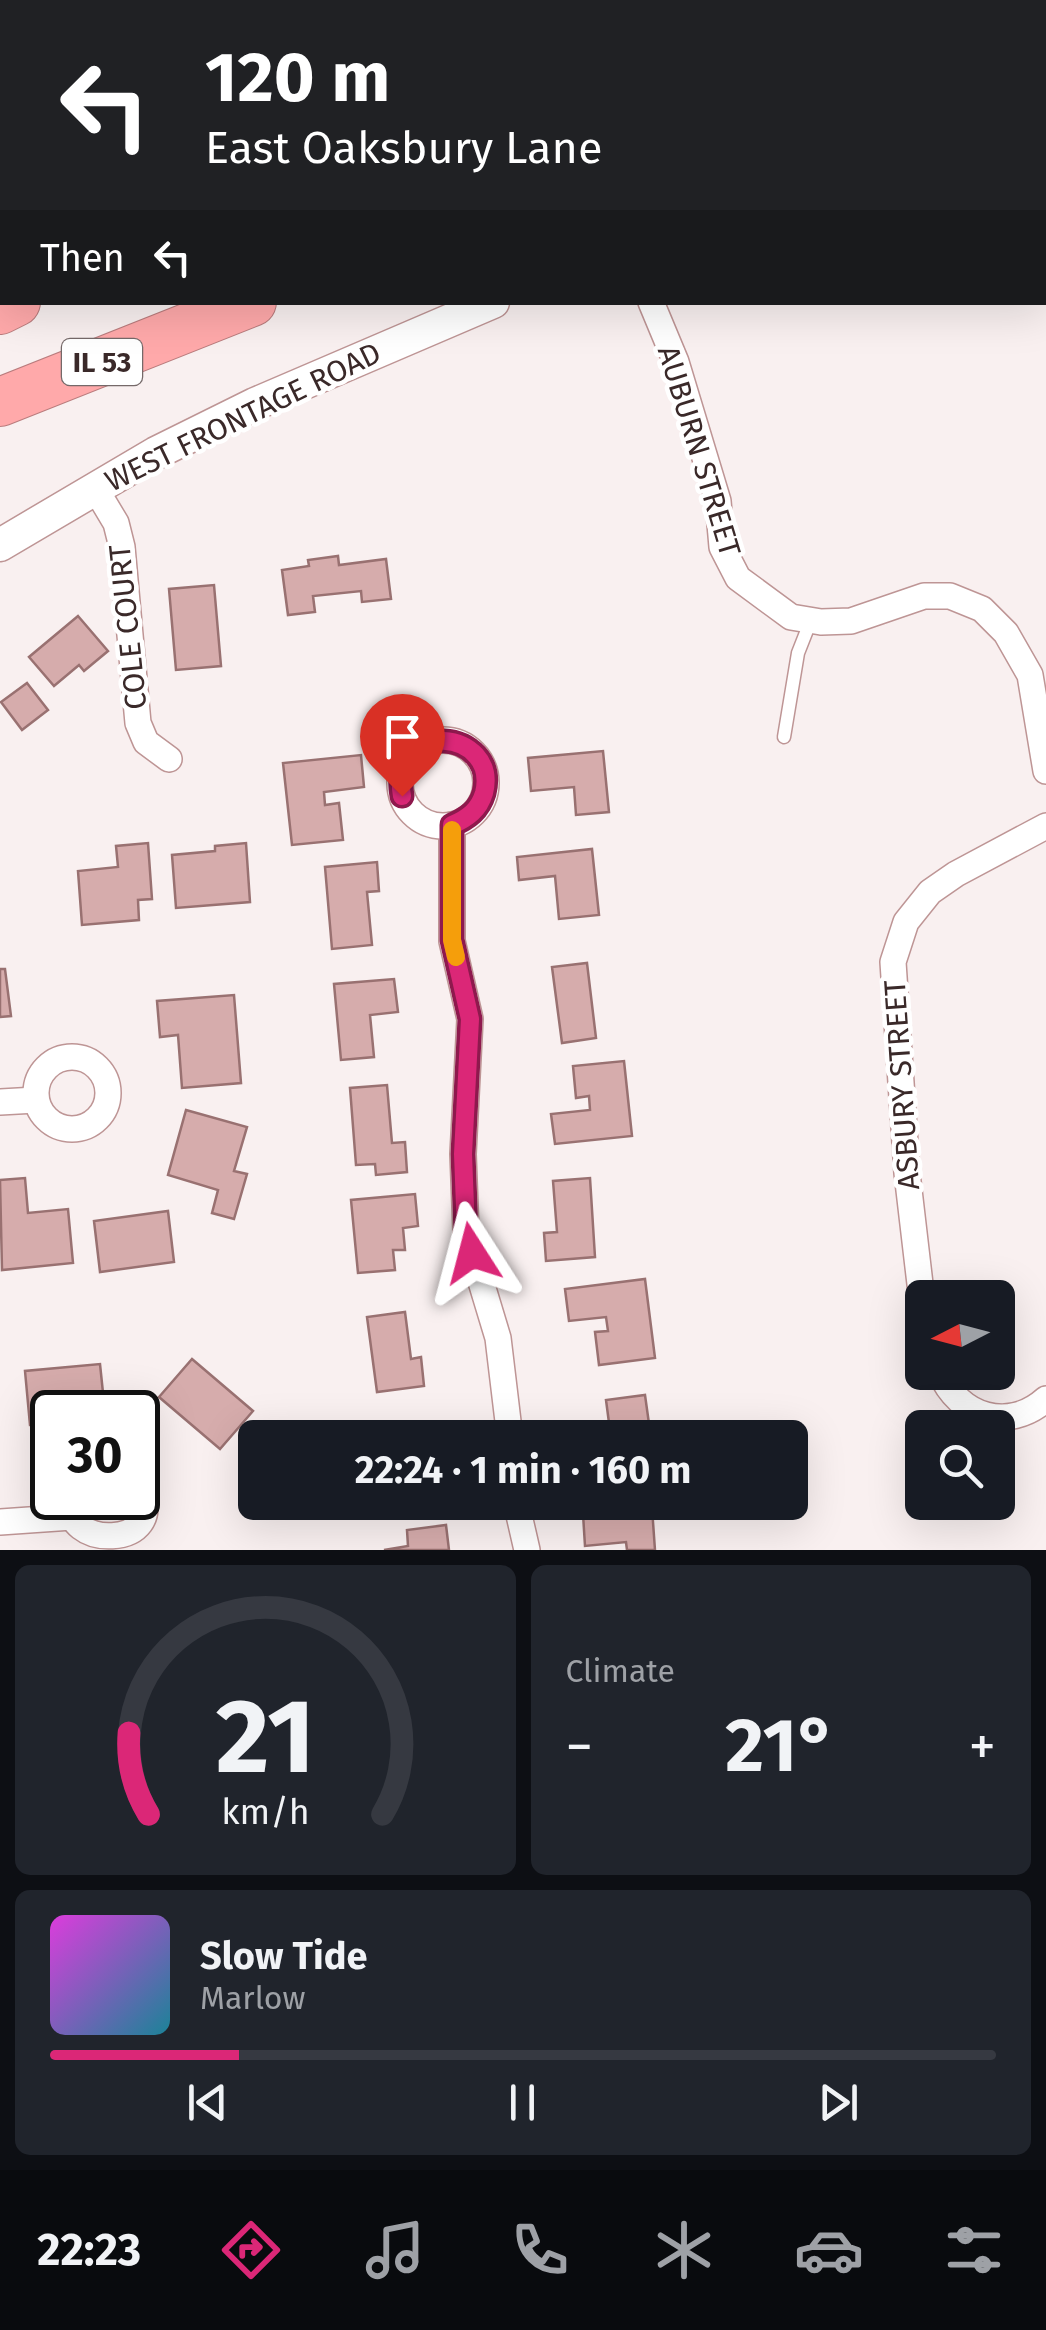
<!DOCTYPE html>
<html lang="en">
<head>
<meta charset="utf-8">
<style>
	body { margin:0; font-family:"Fira Sans",sans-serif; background:#20242c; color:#f1f3f6; height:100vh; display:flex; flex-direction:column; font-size:38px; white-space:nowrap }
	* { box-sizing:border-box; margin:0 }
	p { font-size:32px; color:#9ea1a6 }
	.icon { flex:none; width:55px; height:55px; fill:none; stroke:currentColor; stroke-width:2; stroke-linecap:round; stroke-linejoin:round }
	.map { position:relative; height:1550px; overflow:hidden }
	.side { display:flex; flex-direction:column; gap:15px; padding:15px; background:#0d0f14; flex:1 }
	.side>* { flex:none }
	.hud { position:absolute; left:0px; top:0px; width:1048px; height:305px; box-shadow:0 10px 40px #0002; background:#202124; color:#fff; overflow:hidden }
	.needle { width:65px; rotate:264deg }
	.buttons { position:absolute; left:905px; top:1280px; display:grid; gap:20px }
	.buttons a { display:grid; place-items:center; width:110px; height:110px; border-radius:15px; background:#171b24; box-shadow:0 10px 40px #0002; font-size:50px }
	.speed { position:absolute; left:30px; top:1390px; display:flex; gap:20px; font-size:50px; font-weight:700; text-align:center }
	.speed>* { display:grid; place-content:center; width:130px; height:130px; border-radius:50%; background:#171b24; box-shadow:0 10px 40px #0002; line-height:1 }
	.speed .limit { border:5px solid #111; border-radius:15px; background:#fff; color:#111 }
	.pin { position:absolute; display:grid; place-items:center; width:85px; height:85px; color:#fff; margin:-102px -42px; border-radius:50% 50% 50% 0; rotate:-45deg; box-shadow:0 0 10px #0007 }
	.pin .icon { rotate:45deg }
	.me { position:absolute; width:110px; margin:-55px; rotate:351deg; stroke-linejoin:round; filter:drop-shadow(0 0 8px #0008) }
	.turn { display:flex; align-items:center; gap:35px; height:210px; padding:0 40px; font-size:45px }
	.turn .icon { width:130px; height:130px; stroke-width:2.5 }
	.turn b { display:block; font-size:70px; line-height:85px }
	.then { display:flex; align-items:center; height:95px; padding:0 40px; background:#0003; gap:20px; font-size:38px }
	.big { font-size:75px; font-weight:700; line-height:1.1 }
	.side .card { flex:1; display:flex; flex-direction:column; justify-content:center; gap:15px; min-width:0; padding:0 35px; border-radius:15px; background:#20242c }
	.side .dial { align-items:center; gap:0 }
	.dial svg { height:260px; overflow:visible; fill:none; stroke:#363941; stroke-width:7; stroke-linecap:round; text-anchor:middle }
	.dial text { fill:#f1f3f6; stroke:none }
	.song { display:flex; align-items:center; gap:30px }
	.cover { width:120px; height:120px; border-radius:15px; background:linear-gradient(135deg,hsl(300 70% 55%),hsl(190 70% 35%)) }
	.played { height:10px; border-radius:5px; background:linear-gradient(90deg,#db2777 20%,#363941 20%) }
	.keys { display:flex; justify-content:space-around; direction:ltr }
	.heat { display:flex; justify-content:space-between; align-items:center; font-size:55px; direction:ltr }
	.side .tiles { flex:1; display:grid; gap:15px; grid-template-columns:1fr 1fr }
	.card:last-child { grid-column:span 2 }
	.trip { position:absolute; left:238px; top:1420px; width:570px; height:100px; border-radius:15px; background:#171b24; box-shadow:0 10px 40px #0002; font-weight:700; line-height:100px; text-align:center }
	.tab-bar { display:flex; height:160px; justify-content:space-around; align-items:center; background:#090b0e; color:#9ea1a6 }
	.tab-bar .icon { width:70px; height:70px }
	.tab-bar .active { color:#db2777 }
	.tab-bar b { font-size:45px; color:#f1f3f6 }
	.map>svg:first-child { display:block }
	.building { fill:#d6acac; stroke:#997171; stroke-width:2.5 }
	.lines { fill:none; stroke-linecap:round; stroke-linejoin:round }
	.service-casing { stroke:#be9595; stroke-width:15 }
	.minor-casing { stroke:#be9595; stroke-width:28 }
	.tertiary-casing { stroke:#be9595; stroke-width:35 }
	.motorway-casing { stroke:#ba7c7d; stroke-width:50 }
	.service { stroke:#fff; stroke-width:12 }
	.minor { stroke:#fff; stroke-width:25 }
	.tertiary { stroke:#fff; stroke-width:32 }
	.motorway { stroke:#ffa9aa; stroke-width:48 }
	.route-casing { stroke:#8e194d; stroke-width:25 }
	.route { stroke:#db2777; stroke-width:18 }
	.slow { stroke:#f59e0b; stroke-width:18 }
	.labels { text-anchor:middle; stroke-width:9; stroke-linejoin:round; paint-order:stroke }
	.shield { fill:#fff; stroke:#756969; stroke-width:2.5 }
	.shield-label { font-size:28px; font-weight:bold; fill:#3a2929 }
	.street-label { font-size:30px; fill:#3a2929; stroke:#fff }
</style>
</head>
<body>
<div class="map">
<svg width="1046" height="1550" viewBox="0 0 1046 1550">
	<rect width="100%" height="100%" fill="#f9f0f0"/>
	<g class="building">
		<rect x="103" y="0" width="48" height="2"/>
		<path d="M338 556 339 565 386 559 391 599 362 602 361 591 313 596 315 612 288 615 282 570 309 566 308 560Z"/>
		<path d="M214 585 221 666 176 670 169 589Z"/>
		<path d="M78 616 108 651 84 671 79 665 54 686 29 657Z"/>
		<path d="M27 683 48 710 22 730 1 702Z"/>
		<path d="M603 751 609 812 576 815 574 787 531 791 528 758Z"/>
		<path d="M361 755 364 787 324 792 325 805 339 803 343 840 292 845 283 763Z"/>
		<path d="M148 843 152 899 138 900 139 920 82 925 78 871 118 867 116 846Z"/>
		<path d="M246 843 250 902 176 908 172 855 215 851V846Z"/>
		<path d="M592 849 599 915 559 919 555 876 519 880 517 857Z"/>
		<path d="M377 862 379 891 367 892 372 945 332 949 325 867Z"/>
		<path d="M587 963 596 1038 562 1043 552 967Z"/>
		<path d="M0 969H5L11 1016 0 1017Z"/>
		<path d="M394 979 398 1012 370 1015 374 1057 341 1060 334 984Z"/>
		<path d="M234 995 241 1083 182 1088 178 1035 160 1037 157 1001Z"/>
		<path d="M624 1061 632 1136 555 1144 551 1114 590 1110 589 1096 576 1098 573 1066Z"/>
		<path d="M387 1085 392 1143 405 1142 407 1172 376 1175 375 1164 356 1165 350 1088Z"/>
		<path d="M186 1110 247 1127 234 1171 247 1174 234 1219 212 1213 218 1190 168 1175Z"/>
		<path d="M25 1178 28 1213 68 1209 73 1263 2 1270 0 1180Z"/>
		<path d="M590 1178 595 1257 546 1261 544 1233 557 1232 553 1181Z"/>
		<path d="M415 1194 418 1226 403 1228 405 1250H393L395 1270 358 1273 351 1200Z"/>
		<path d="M168 1211 174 1262 100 1272 94 1221Z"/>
		<path d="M645 1279 655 1358 599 1365 595 1332 608 1331 606 1317 569 1321 565 1289Z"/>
		<path d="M405 1312 411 1359 421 1357 424 1386 377 1392 367 1317Z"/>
		<path d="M192 1359 253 1411 220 1449 159 1397Z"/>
		<path d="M100 1364 105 1412H52V1424L30 1425 25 1371Z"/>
		<path d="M645 1395 651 1438H611L606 1400Z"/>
		<path d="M407 1427 408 1438H377V1430Z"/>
		<path d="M652 1508 655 1550H627L626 1542 585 1546 583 1514Z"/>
		<path d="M446 1525 449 1550H384L408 1546 407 1530Z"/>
	</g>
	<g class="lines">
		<g class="service-casing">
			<path id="service" d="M784 737 798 653 811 620"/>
		</g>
		<g class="minor-casing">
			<g id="minor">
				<path d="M32 0 33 2"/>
				<path d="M410 0 411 2"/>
				<path d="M651 302 676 362 718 501 722 547 738 578 791 617 821 622 851 621 924 596H950L982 609 1006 633 1030 675 1046 771"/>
				<path d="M95 488 116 523 122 547 138 723 146 742 169 759"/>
				<circle cx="443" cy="783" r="43"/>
				<path d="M452 825V941L470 1019 463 1154 466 1232 498 1338 510 1438"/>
				<circle cx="72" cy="1093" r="36"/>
				<path d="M0 1102 36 1100"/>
				<path d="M922 1301 907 1173 893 962 906 922 930 892 956 874 1046 826"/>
				<path d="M940 1372C959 1418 1009 1432 1046 1399"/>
				<path d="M73 1498C56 1550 173 1550 138 1488"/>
				<path d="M516 1502 527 1550"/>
				<path d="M0 1522 72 1517"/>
			</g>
		</g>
		<g class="tertiary-casing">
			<g id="tertiary">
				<path d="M453 2 459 0"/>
				<path d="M1045 78 1046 77"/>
				<path d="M0 115 2 114"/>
				<path d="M0 545 156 453 255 404 493 302"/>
			</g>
		</g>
		<g class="motorway-casing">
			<g id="motorway">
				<path d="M640 2 646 0"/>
				<path d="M732 2 738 0"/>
				<path d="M960 2 966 0"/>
				<path d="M0 242 2 241"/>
				<path d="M0 310 16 302"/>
				<path d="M0 402 252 302"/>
			</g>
		</g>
		<use href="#service" class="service"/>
		<use href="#minor" class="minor"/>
		<use href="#tertiary" class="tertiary"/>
		<use href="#motorway" class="motorway"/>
	</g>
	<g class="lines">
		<g class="route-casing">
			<path id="route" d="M402 796C388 717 500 729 484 793 479 810 468 818 452 825V940L470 1019 463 1154 466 1232 472 1253"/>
		</g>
		<use href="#route" class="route"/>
		<path class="slow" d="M452 830V940L456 957"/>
	</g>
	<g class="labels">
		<rect class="shield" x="62" y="339" width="80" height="46" rx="8"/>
		<g class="shield-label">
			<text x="102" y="372">IL 53</text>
		</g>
		<g class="street-label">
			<text transform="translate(243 417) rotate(-26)" y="10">WEST FRONTAGE ROAD</text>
			<text transform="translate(699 451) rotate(73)" y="10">AUBURN STREET</text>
			<text transform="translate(128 627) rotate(-96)" y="10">COLE COURT</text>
			<text transform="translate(902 1085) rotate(-94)" y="10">ASBURY STREET</text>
		</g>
	</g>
</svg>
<div class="buttons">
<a><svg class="needle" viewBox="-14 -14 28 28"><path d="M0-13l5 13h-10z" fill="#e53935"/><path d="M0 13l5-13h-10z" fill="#9ea1a6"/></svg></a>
<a><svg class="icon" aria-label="search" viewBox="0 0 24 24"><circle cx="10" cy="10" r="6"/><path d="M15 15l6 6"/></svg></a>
</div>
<div class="speed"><div class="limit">30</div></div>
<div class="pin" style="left:402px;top:796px;background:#d93025"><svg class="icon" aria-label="arrive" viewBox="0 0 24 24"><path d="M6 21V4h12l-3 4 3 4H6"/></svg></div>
<svg class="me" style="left:472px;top:1253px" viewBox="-20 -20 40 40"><path d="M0-17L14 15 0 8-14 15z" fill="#db2777" stroke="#fff" stroke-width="4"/></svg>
<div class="trip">22:24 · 1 min · 160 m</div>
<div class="hud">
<div class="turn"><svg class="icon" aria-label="left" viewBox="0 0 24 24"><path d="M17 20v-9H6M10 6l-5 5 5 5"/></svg><div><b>120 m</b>East Oaksbury Lane</div></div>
<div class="then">Then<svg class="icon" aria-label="left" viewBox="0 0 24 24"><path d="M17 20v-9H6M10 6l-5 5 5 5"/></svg></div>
</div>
</div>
<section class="side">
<div class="tiles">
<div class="card dial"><svg viewBox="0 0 100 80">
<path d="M14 69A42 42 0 1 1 86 69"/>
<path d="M14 69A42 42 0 0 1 8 44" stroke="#db2777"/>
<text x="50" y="56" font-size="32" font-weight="700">21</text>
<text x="50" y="72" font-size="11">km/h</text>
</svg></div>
<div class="card"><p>Climate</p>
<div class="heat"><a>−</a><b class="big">21°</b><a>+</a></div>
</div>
<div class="card">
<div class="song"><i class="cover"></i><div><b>Slow Tide</b><p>Marlow</p></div></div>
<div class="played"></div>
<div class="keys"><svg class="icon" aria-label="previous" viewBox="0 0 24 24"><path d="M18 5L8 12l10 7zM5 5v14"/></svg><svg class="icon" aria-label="pause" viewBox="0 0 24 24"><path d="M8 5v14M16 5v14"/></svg><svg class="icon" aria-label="next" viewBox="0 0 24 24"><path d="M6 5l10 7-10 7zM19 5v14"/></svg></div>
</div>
</div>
</section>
<nav class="tab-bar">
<b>22:23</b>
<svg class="icon active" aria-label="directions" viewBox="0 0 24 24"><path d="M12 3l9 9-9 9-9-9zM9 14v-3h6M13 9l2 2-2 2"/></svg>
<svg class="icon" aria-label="music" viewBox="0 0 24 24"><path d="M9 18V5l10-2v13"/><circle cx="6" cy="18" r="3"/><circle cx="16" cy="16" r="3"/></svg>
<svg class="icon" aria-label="phone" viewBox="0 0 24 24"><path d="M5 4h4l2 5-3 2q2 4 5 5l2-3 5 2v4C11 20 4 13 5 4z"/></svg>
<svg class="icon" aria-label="climate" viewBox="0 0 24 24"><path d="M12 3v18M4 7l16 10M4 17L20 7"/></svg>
<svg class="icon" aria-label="car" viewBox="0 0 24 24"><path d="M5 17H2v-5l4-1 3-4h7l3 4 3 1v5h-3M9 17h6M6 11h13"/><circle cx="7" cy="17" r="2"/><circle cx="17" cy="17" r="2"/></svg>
<svg class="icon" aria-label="filters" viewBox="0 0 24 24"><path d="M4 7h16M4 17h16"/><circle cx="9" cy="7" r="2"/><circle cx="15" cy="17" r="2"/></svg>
</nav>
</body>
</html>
